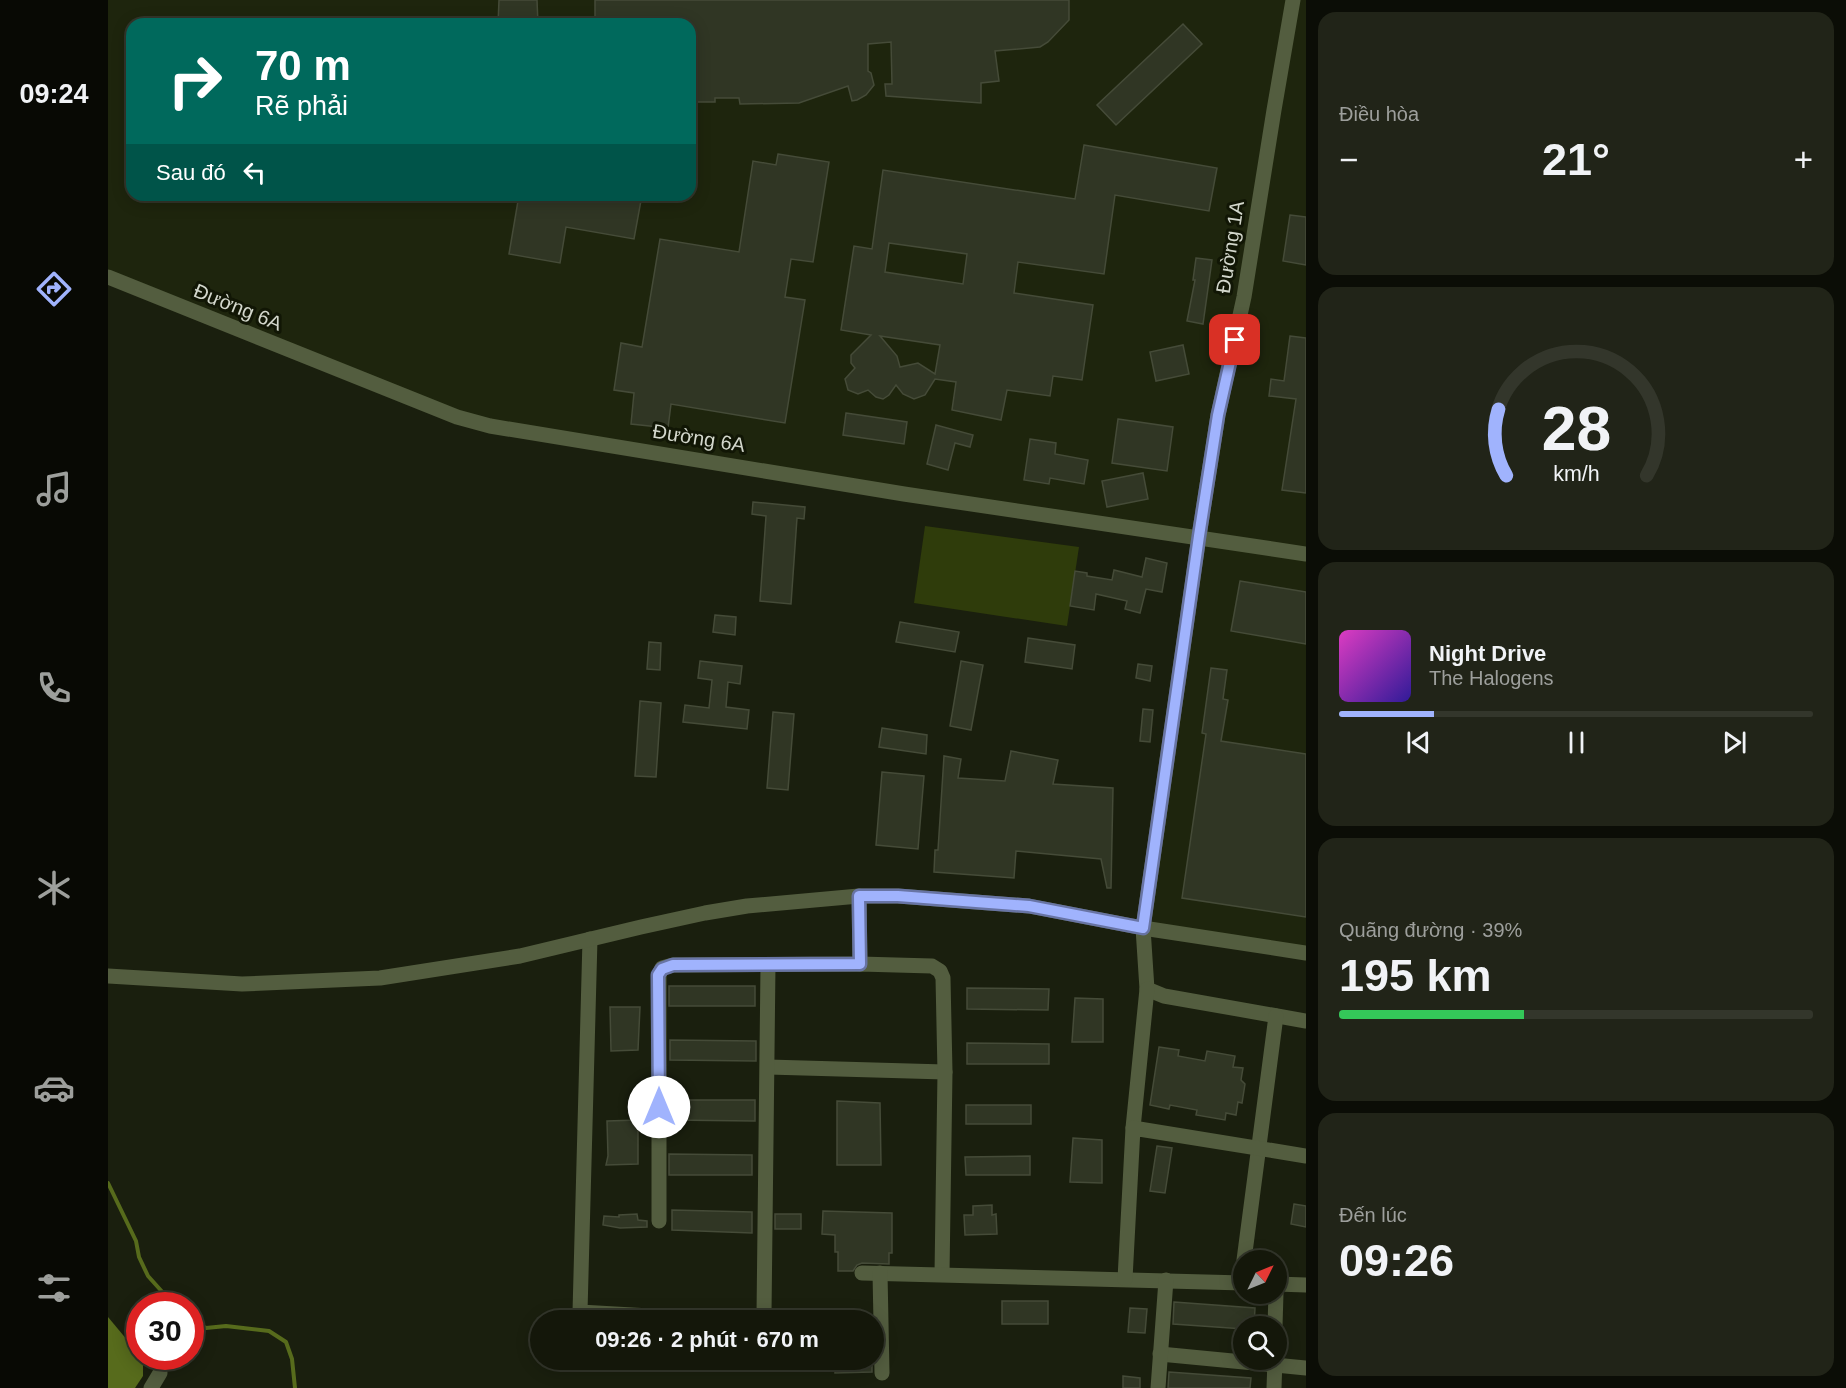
<!DOCTYPE html>
<html lang="vi">
<head>
<meta charset="utf-8">
<style>
	body { margin:0; font-family:Arial,sans-serif; background:#212418; color:#f1f3f6; height:100vh; display:flex; flex-direction:column; font-size:22px; white-space:nowrap }
	* { box-sizing:border-box; margin:0 }
	p { font-size:20px; color:#9d9f9c }
	.icon { flex:none; width:33px; height:33px; fill:none; stroke:currentColor; stroke-width:2; stroke-linecap:round; stroke-linejoin:round }
	.map { position:relative; flex:1; overflow:hidden }
	.details { display:flex; flex-direction:column; gap:12px; padding:12px; background:#0b0d06; width:540px }
	.details>* { flex:none }
	.banner { position:absolute; left:18px; top:18px; width:570px; height:183px; border-radius:18px; box-shadow:0 3px 15px #0003,0 0 0 2px #33362b; background:#00695c; color:#fff; overflow:hidden }
	.needle { width:39px; rotate:47deg }
	.controls { position:absolute; left:1125px; top:1250px; display:grid; gap:12px }
	.controls a { display:grid; place-items:center; width:54px; height:54px; border-radius:50%; background:#14170a; box-shadow:0 3px 15px #0003,0 0 0 2px #33362b; font-size:30px }
	.speed { position:absolute; left:18px; top:1292px; display:flex; gap:12px; font-size:30px; font-weight:700; text-align:center }
	.speed>* { display:grid; place-content:center; width:78px; height:78px; border-radius:50%; background:#14170a; box-shadow:0 3px 15px #0003,0 0 0 2px #33362b; line-height:1 }
	.speed .limit { border:9px solid #d22; background:#fff; color:#111 }
	.pin { position:absolute; display:grid; place-items:center; width:51px; height:51px; color:#fff; margin:-26px; border-radius:12px; box-shadow:0 3px 9px #0006 }
	.me { position:absolute; width:66px; margin:-33px; rotate:0deg; stroke-linejoin:round; filter:drop-shadow(0 0 4px #0008) }
	.turn { display:flex; align-items:center; gap:21px; height:126px; padding:0 30px; font-size:27px }
	.turn .icon { width:78px; height:78px; stroke-width:2.5 }
	.turn b { display:block; font-size:42px; line-height:51px }
	.then { display:flex; align-items:center; height:57px; padding:0 30px; background:#0003; gap:12px; font-size:22px }
	.big { font-size:45px; font-weight:700; line-height:1.1 }
	.details .widget { flex:1; display:flex; flex-direction:column; justify-content:center; gap:9px; min-width:0; padding:0 21px; border-radius:18px; background:#212418 }
	.details .dial { align-items:center; gap:0 }
	.dial svg { height:156px; overflow:visible; fill:none; stroke:#33362b; stroke-width:7; stroke-linecap:round; text-anchor:middle }
	.dial text { fill:#f1f3f6; stroke:none }
	.song { display:flex; align-items:center; gap:18px }
	.cover { width:72px; height:72px; border-radius:9px; background:linear-gradient(135deg,hsl(310 70% 55%),hsl(250 70% 35%)) }
	.played { height:6px; border-radius:3px; background:linear-gradient(90deg,#a0b3fd 20%,#33362b 20%) }
	.keys { display:flex; justify-content:space-around; direction:ltr }
	.heat { display:flex; justify-content:space-between; align-items:center; font-size:33px; direction:ltr }
	.charge { height:9px; border-radius:4px; background:linear-gradient(90deg,#34c759 39%,#33362b 0) }
	.trip { position:absolute; left:422px; top:1310px; width:354px; height:60px; border-radius:30px; background:#14170a; box-shadow:0 3px 15px #0003,0 0 0 2px #33362b; font-weight:700; line-height:60px; text-align:center }
	main { display:flex; flex:1; min-height:0 }
	.menu { display:flex; flex-direction:column; width:108px; justify-content:space-around; align-items:center; background:#080904; color:#9d9f9c }
	.menu .icon { width:42px; height:42px }
	.menu .selected { color:#a0b3fd }
	.menu b { font-size:27px; color:#f1f3f6 }
	.map>svg:first-child { display:block }
	.built { fill:#1e250d; fill-rule:evenodd }
	.green { fill:#2f3c0b }
	.water { fill:#576b1c }
	.lines { fill:none; stroke-linecap:round; stroke-linejoin:round }
	.stream { stroke:#576b1c; stroke-width:4 }
	.building { fill:#303624; stroke:#454b38; stroke-width:1.5; fill-rule:evenodd }
	.minor { stroke:#535d3f; stroke-width:15 }
	.route-casing { stroke:#6874a4; stroke-width:15 }
	.route { stroke:#a0b3fd; stroke-width:10 }
	.labels { text-anchor:middle; stroke-width:6; stroke-linejoin:round; paint-order:stroke }
	.street-label { font-size:20px; fill:#d3d7cc; stroke:#111605 }
</style>
</head>
<body>
<main>
<nav class="menu">
<b>09:24</b>
<svg class="icon selected" aria-label="directions" viewBox="0 0 24 24"><path d="M12 3l9 9-9 9-9-9zM9 14v-3h6M13 9l2 2-2 2"/></svg>
<svg class="icon" aria-label="music" viewBox="0 0 24 24"><path d="M9 18V5l10-2v13"/><circle cx="6" cy="18" r="3"/><circle cx="16" cy="16" r="3"/></svg>
<svg class="icon" aria-label="phone" viewBox="0 0 24 24"><path d="M5 4h4l2 5-3 2q2 4 5 5l2-3 5 2v4C11 20 4 13 5 4z"/></svg>
<svg class="icon" aria-label="climate" viewBox="0 0 24 24"><path d="M12 3v18M4 7l16 10M4 17L20 7"/></svg>
<svg class="icon" aria-label="car" viewBox="0 0 24 24"><path d="M5 17H2v-5l4-1 3-4h7l3 4 3 1v5h-3M9 17h6M6 11h13"/><circle cx="7" cy="17" r="2"/><circle cx="17" cy="17" r="2"/></svg>
<svg class="icon" aria-label="filters" viewBox="0 0 24 24"><path d="M4 7h16M4 17h16"/><circle cx="9" cy="7" r="2"/><circle cx="15" cy="17" r="2"/></svg>
</nav>
<div class="map">
<svg width="1198" height="1388" viewBox="0 0 1198 1388">
	<rect width="100%" height="100%" fill="#1a1f0e"/>
	<path class="built" d="M0 0H1198V948L1040 924 1094 542 803 490 381 422 0 272ZM24 24H582V195H24Z"/>
	<path class="green" d="M817 526 971 547 959 626 806 603Z"/>
	<path class="water" d="M0 1317 35 1359V1376L27 1388H0Z"/>
	<g class="lines">
		<g class="stream">
			<path d="M0 1183 28 1241 31 1257 40 1276 66 1305"/>
			<path d="M82 1319 98 1328 118 1326 161 1331 178 1342 184 1359 187 1388"/>
		</g>
	</g>
	<g class="building">
		<path d="M391 0H429L430 24H390Z"/>
		<path d="M487 0H961V20L940 42 932 47 887 51 891 81 873 83V103L778 96 777 84H784L783 42 760 44V71L763 73 766 85 758 95 749 100 744 101 740 86 691 103 632 104 631 98H607V102H582V24H487Z"/>
		<path d="M1075 24 1094 44 1008 125 989 105Z"/>
		<path d="M976 145 1109 168 1101 211 1007 195 996 274 910 262 906 293 985 305 974 380 945 376 942 396 899 390 893 420 844 410 848 382 827 379 817 395 806 399 795 394 788 385 781 395 775 399 768 397 760 390 750 394 740 390 737 379 747 368 743 363V355L763 335 733 330 746 246 764 249 775 170 967 199ZM781 243 859 254 855 284 777 272ZM772 336 832 345 827 374 810 363 792 367 789 356Z"/>
		<path d="M670 154 721 162 705 262 683 259 677 297 697 300 677 423 563 404 560 428 523 424 526 393 506 390 513 343 534 347 552 239 631 252 645 161 668 165Z"/>
		<path d="M411 195H534L526 239 458 227 452 263 401 254Z"/>
		<path d="M1182 215 1198 217V265L1175 261Z"/>
		<path d="M1088 258 1104 260 1095 324 1079 321 1087 280H1085Z"/>
		<path d="M1182 336 1198 338V493L1174 490 1188 399 1161 396 1163 379 1176 381Z"/>
		<path d="M1075 345 1081 374 1048 381 1042 352Z"/>
		<path d="M738 413 799 422 796 444 735 435Z"/>
		<path d="M1010 419 1065 427 1059 471 1004 463Z"/>
		<path d="M828 425 865 435 862 447 847 443 840 470 819 464Z"/>
		<path d="M922 439 948 443 947 454 980 460 976 484 942 478 941 484 916 480Z"/>
		<path d="M1035 473 1040 499 999 507 994 481Z"/>
		<path d="M645 502 697 507 696 519 689 518 683 604 652 601 658 516 644 514Z"/>
		<path d="M1038 558 1059 563 1054 592 1038 589 1032 613 1017 609 1019 601 988 594 986 610 962 606 967 571 979 573V576L1004 580 1006 570 1034 577Z"/>
		<path d="M1132 581 1198 592V644L1123 631Z"/>
		<path d="M607 615 628 617 627 635 605 632Z"/>
		<path d="M792 622 851 632 847 652 788 642Z"/>
		<path d="M920 638 967 645 964 669 917 662Z"/>
		<path d="M541 642 553 643 552 670 539 669Z"/>
		<path d="M592 661 634 666 632 684 620 682 618 707 641 710 639 729 575 722 577 705 601 708 604 680 590 678Z"/>
		<path d="M853 661 875 665 863 730 842 726Z"/>
		<path d="M1030 664 1044 666 1042 681 1028 678Z"/>
		<path d="M1103 668 1119 670 1115 699 1120 700 1113 741 1198 754V917L1074 898 1098 734 1094 733Z"/>
		<path d="M532 701 553 703 548 777 527 776Z"/>
		<path d="M1035 709 1045 710 1042 742 1032 741Z"/>
		<path d="M665 712 686 714 680 790 659 788Z"/>
		<path d="M774 728 819 735 818 754 771 747Z"/>
		<path d="M903 751 950 760 945 784 1005 788 1003 888H999L993 859 908 851 906 878 826 872 827 850H830L836 756 853 759 850 778 897 781Z"/>
		<path d="M774 772 816 776 810 849 768 845Z"/>
		<rect x="561" y="986" width="86" height="20"/>
		<path d="M859 988 941 989 940 1010 859 1009Z"/>
		<path d="M967 998 995 999V1042H964Z"/>
		<path d="M502 1007H532L530 1050 503 1051Z"/>
		<path d="M562 1040 648 1041V1061L562 1060Z"/>
		<path d="M859 1043 941 1044V1064H859Z"/>
		<path d="M1051 1047 1071 1050 1070 1056 1097 1061 1099 1051 1127 1056 1125 1067 1135 1068 1133 1080 1137 1084 1134 1103 1130 1102 1128 1115 1118 1113 1117 1120 1088 1115 1089 1110 1062 1105 1061 1109 1042 1105Z"/>
		<path d="M561 1100H647V1121L561 1120Z"/>
		<path d="M729 1101 772 1103 773 1165H729Z"/>
		<rect x="858" y="1105" width="65" height="19"/>
		<path d="M530 1120V1164L498 1165 500 1156 499 1121Z"/>
		<path d="M965 1138 994 1140V1183L962 1182Z"/>
		<path d="M1049 1146 1064 1148 1057 1193 1042 1191Z"/>
		<path d="M561 1154 644 1155V1175H561Z"/>
		<path d="M922 1156V1175H858L857 1157Z"/>
		<path d="M1186 1204 1198 1206V1227L1183 1224Z"/>
		<path d="M884 1205V1215L888 1214 889 1234 857 1235 856 1215H865V1206Z"/>
		<path d="M564 1210 644 1212V1233L564 1230Z"/>
		<path d="M715 1211 784 1213V1253H781V1264L754 1263 749 1265 745 1271H730V1252H727V1235L714 1234Z"/>
		<path d="M529 1214 530 1220 539 1221V1227L512 1228 495 1225 496 1216 511 1217V1215Z"/>
		<rect x="667" y="1214" width="26" height="15"/>
		<rect x="894" y="1301" width="46" height="23"/>
		<path d="M1066 1302 1147 1308 1146 1326H1136V1329L1065 1324Z"/>
		<path d="M1022 1308 1039 1309 1037 1333 1020 1332Z"/>
		<path d="M727 1359H764V1372L727 1373Z"/>
		<path d="M1061 1372 1143 1378 1142 1388H1060Z"/>
		<path d="M1015 1376 1032 1378V1388H1015Z"/>
	</g>
	<g class="lines">
		<g class="minor">
			<path d="M1185 0 1166 110 1136 297 1110 415 1091 536 1035 928 1039 989 1056 996 1198 1021"/>
			<path d="M0 277 349 417 382 426 796 494 1198 554"/>
			<path d="M751 896 752 964"/>
			<path d="M482 939 472 1312 612 1320"/>
			<path d="M0 976 134 984 272 978 412 956 533 927 597 913 639 906 751 896H790L921 906 1035 928 1198 953"/>
			<path d="M660 1067 837 1072"/>
			<path d="M1025 1128 1039 989"/>
			<path d="M551 1221V975L554 968 565 965 752 964 824 966 832 971 835 978 837 1072 834 1274"/>
			<path d="M1136 1260 1168 1016"/>
			<path d="M754 1273 1136 1283"/>
			<path d="M772 1273 774 1373"/>
			<path d="M1017 1279 1025 1128 1198 1156"/>
			<path d="M1168 1284 1198 1285"/>
			<path d="M654 1320 656 1314 660 965"/>
			<path d="M1167 1326 1168 1293"/>
			<path d="M1052 1354 1198 1368"/>
			<path d="M43 1388 52 1373"/>
			<path d="M1050 1388 1058 1280"/>
			<path d="M1166 1388 1167 1359"/>
		</g>
	</g>
	<g class="lines">
		<g class="route-casing">
			<path id="route" d="M551 1107 550 975 554 969 565 965 752 964 751 896H790L921 906 1035 928 1091 536 1110 415 1127 340"/>
		</g>
		<use href="#route" class="route"/>
	</g>
	<g class="labels">
		<g class="street-label">
			<text transform="translate(1122 247) rotate(-81)" y="7">Đường 1A</text>
			<text transform="translate(130 307) rotate(22)" y="7">Đường 6A</text>
			<text transform="translate(591 438) rotate(9)" y="7">Đường 6A</text>
		</g>
	</g>
</svg>
<div class="controls">
<a><svg class="needle" viewBox="-14 -14 28 28"><path d="M0-13l5 13h-10z" fill="#e53935"/><path d="M0 13l5-13h-10z" fill="#9d9f9c"/></svg></a>
<a><svg class="icon" aria-label="search" viewBox="0 0 24 24"><circle cx="10" cy="10" r="6"/><path d="M15 15l6 6"/></svg></a>
</div>
<div class="speed"><div class="limit">30</div></div>
<div class="pin" style="left:1127px;top:340px;background:#d93025"><svg class="icon" aria-label="arrive" viewBox="0 0 24 24"><path d="M6 21V4h12l-3 4 3 4H6"/></svg></div>
<svg class="me" style="left:551px;top:1107px" viewBox="-20 -20 40 40"><circle r="19" fill="#fff"/><path d="M0-13L10 11 0 6-10 11z" fill="#a0b3fd"/></svg>
<div class="trip">09:26 · 2 phút · 670 m</div>
<div class="banner">
<div class="turn"><svg class="icon" aria-label="right" viewBox="0 0 24 24"><path d="M7 20v-9h11M14 6l5 5-5 5"/></svg><div><b>70 m</b>Rẽ phải</div></div>
<div class="then">Sau đó<svg class="icon" aria-label="left" viewBox="0 0 24 24"><path d="M17 20v-9H6M10 6l-5 5 5 5"/></svg></div>
</div>
</div>
<section class="details">
<div class="widget"><p>Điều hòa</p>
<div class="heat"><a>−</a><b class="big">21°</b><a>+</a></div>
</div>
<div class="widget dial"><svg viewBox="0 0 100 80">
<path d="M14 69A42 42 0 1 1 86 69"/>
<path d="M14 69A42 42 0 0 1 10 35" stroke="#a0b3fd"/>
<text x="50" y="56" font-size="32" font-weight="700">28</text>
<text x="50" y="72" font-size="11">km/h</text>
</svg></div>
<div class="widget">
<div class="song"><i class="cover"></i><div><b>Night Drive</b><p>The Halogens</p></div></div>
<div class="played"></div>
<div class="keys"><svg class="icon" aria-label="previous" viewBox="0 0 24 24"><path d="M18 5L8 12l10 7zM5 5v14"/></svg><svg class="icon" aria-label="pause" viewBox="0 0 24 24"><path d="M8 5v14M16 5v14"/></svg><svg class="icon" aria-label="next" viewBox="0 0 24 24"><path d="M6 5l10 7-10 7zM19 5v14"/></svg></div>
</div>
<div class="widget"><p>Quãng đường · 39%</p><b class="big">195 km</b><div class="charge"></div></div>
<div class="widget"><p>Đến lúc</p><b class="big">09:26</b></div>
</section>
</main>
</body>
</html>
